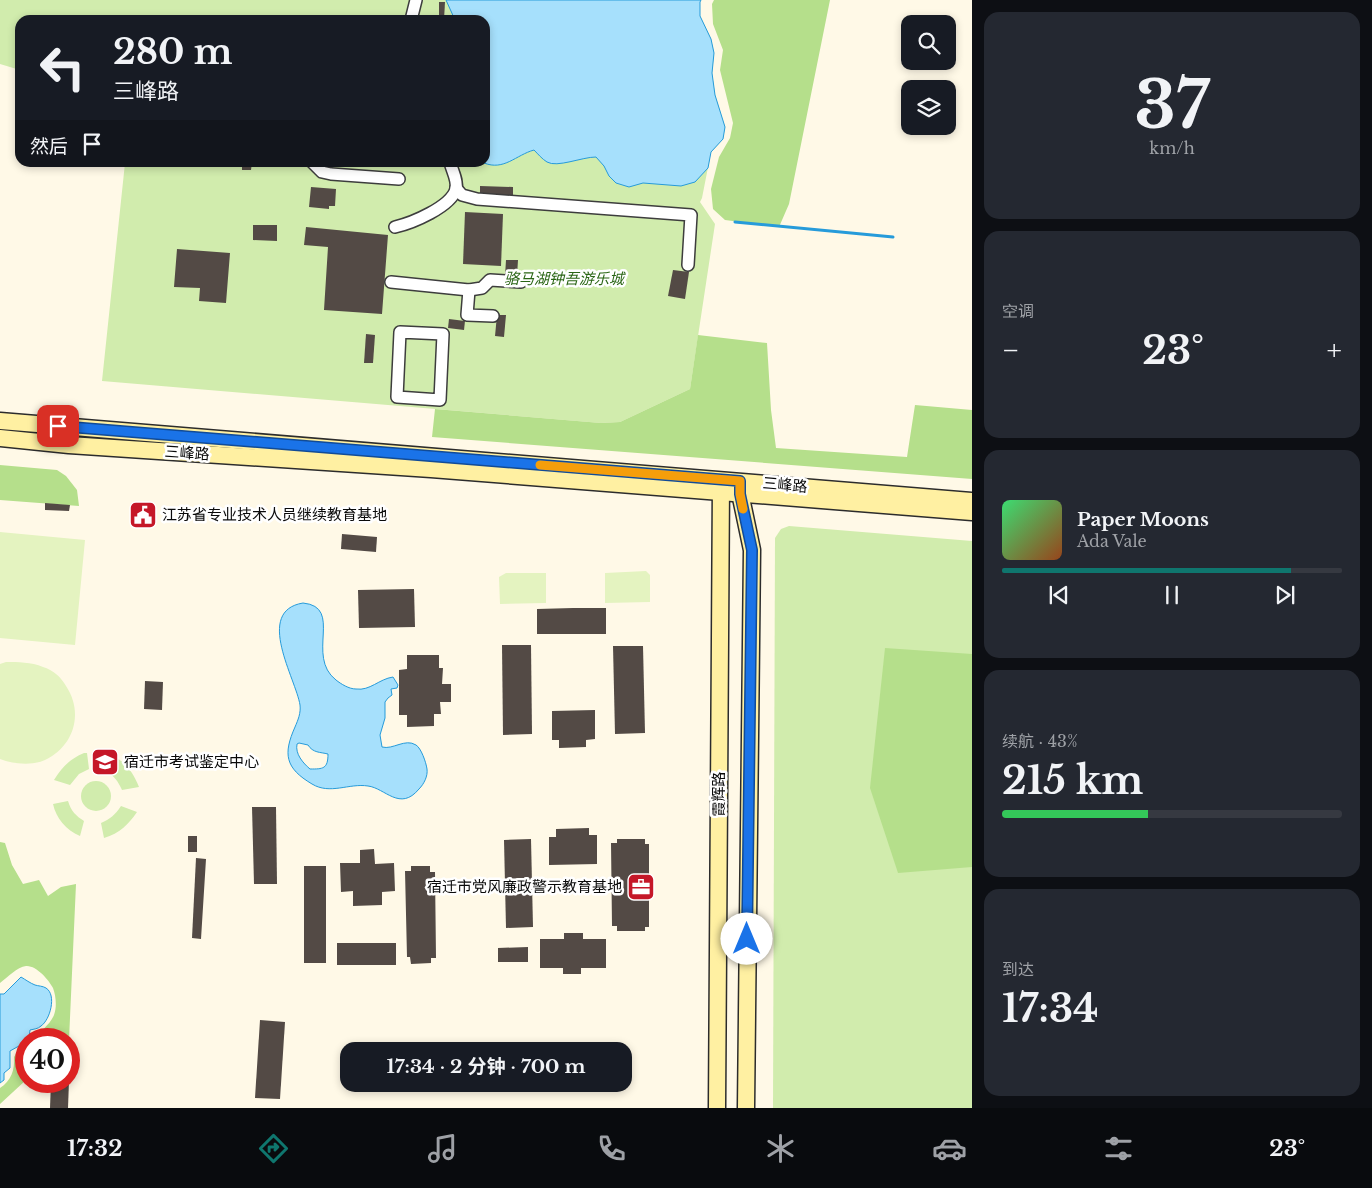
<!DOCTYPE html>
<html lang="zh">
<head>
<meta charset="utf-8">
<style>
	body { margin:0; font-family:"Libre Baskerville","Noto Sans SC",serif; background:#242831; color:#f1f3f6; height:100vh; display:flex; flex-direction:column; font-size:19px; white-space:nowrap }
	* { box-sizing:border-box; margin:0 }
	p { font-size:16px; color:#9ea1a6 }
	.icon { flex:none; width:28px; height:28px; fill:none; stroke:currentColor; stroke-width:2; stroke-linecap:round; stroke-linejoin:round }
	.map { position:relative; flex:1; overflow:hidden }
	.panel { display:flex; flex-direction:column; gap:12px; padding:12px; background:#0d0f14; width:400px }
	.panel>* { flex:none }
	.banner { position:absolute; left:15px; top:15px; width:475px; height:152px; border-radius:15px; box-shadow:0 2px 8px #0003; background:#171b24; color:#f1f3f6; overflow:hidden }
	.controls { position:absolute; left:901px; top:15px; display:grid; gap:10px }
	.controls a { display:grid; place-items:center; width:55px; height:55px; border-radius:10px; background:#171b24; box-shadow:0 2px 8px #0003; font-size:25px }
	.speed { position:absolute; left:15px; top:1028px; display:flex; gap:10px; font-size:25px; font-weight:700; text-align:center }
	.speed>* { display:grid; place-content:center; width:65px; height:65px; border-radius:50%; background:#171b24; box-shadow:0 2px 8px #0003; line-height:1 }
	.speed .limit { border:8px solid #d22; background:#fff; color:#111 }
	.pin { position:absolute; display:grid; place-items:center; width:42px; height:42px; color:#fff; margin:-21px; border-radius:10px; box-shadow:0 2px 8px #0006 }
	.me { position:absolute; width:55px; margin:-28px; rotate:0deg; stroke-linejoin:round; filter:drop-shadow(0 0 4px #0008) }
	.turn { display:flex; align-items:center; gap:18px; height:105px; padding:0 15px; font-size:22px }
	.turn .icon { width:65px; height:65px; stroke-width:2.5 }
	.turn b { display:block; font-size:35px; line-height:42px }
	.then { display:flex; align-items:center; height:48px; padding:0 15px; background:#0003; gap:10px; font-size:19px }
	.big { font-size:38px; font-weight:700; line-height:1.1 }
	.panel .tile { flex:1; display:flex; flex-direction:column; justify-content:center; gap:8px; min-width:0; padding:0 18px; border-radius:15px; background:#242831 }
	.panel .dial { align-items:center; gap:0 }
	.dial b { font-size:65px; line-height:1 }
	.song { display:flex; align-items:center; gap:15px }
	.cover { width:60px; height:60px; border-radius:8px; background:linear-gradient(135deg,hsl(140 70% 55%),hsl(20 70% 35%)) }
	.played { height:5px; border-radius:2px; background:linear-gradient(90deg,#0f766e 85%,#363941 85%) }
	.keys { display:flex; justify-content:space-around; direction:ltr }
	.heat { display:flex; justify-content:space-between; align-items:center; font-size:28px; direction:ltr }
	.charge { height:8px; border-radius:4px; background:linear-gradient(90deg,#34c759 43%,#363941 0) }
	.trip { position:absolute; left:340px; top:1042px; width:292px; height:50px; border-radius:15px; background:#171b24; box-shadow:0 2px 8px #0003; font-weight:700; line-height:50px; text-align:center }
	.menu { display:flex; height:80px; justify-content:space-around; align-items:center; background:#090b0e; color:#9ea1a6 }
	.menu .icon { width:35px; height:35px }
	.menu .current { color:#0f766e }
	.menu b { font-size:22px; color:#f1f3f6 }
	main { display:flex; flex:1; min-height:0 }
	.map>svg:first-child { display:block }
	.green { fill:#d1ecad }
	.forest { fill:#b5df8b }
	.pitch { fill:#e4f3c0 }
	.water { fill:#a6e0fc; stroke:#269bda; fill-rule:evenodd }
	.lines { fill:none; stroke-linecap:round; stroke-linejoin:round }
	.stream { stroke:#269bda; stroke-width:3 }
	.building { fill:#534a45 }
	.street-casing { stroke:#3d3d3d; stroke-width:14 }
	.secondary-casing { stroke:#2c2c2c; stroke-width:19 }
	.street { stroke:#fff; stroke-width:11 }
	.secondary { stroke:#fff0a2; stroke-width:16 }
	.route-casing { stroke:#114b97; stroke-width:12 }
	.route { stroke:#1a73e8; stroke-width:9 }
	.slow { stroke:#f59e0b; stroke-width:9 }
	.labels { text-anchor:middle; stroke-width:5; stroke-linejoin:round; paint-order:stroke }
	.park-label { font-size:15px; font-style:italic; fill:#2b6616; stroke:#fff }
	.street-label { font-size:15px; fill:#0a0a0a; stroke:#fff }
	.poi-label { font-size:15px; fill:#0a0a0a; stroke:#fff; text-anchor:start }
</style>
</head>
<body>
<main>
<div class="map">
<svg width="972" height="1108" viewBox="0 0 972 1108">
	<rect width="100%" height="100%" fill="#fff9e7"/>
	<g class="green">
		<path d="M0 0H701L700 2V16L711 39 714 53 712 73 715 95 725 127 723 139 711 152 702 198 700 202 715 224 690 389 620 422 601 423 102 381 125 163 485 162V20H20V70L0 64Z"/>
		<path d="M789 526 972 541V1108H773L775 538 781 529Z"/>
		<path d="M84 753H87L89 769 79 774 70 785 54 780C62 767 70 759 84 753Z"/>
		<path d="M112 755C126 763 133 772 139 787L122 790C118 781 114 776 106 771Z"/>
		<circle cx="96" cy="796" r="15"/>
		<path d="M68 801C71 811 76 816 84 821L80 836C66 830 56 818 53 804Z"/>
		<path d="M121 806 137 812C128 825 120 833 104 838L101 823C110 819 115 815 121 806Z"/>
	</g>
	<g class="forest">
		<path d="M714 0H830L789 204 779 227 725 220 713 209 711 189 719 157 730 138 733 123 720 70 723 50 713 24 712 4Z"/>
		<path d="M698 335 767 343 771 410 776 448 907 457 915 405 972 410V479L432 437 435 409 601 423 620 422 690 389Z"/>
		<path d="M0 465 57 470 66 476 77 490 79 506 0 500Z"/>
		<path d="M885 648 972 654V867L898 873 870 788Z"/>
		<path d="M0 842 5 843 12 865 23 884 39 880 48 896 61 887 76 884 69 1040V1039H34C40 1031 50 1025 54 1015 57 1007 56 996 53 988 49 980 36 965 26 966 17 967 8 977 0 983Z"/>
		<path d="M26 1047V1080L0 1104V1088C11 1081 15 1070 14 1057L17 1052Z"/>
	</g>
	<g class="pitch">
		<path d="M0 532 85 540 75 645 0 638Z"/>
		<path d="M646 571 650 575V602L605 603V573Z"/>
		<path d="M506 573H546V603L500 604 499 577Z"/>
		<path d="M6 662C18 662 31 662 43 667 53 670 61 677 66 686 84 713 74 746 45 760 32 766 13 764 0 759V664Z"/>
	</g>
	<g class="water">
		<path d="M446 0H701L700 2V16L711 39 714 53 712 73 715 95 725 127 723 139 711 152 708 168 695 182 681 186 643 183 629 187 616 183 609 176 604 166 596 157C582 157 557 168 547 162 542 159 538 154 534 150 516 155 504 171 484 163L485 69 488 64V55L485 52V20H455Z"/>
		<path d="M303 603C344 607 305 656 336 680 341 684 349 689 356 689 370 691 379 679 393 677L398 685 397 688 391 689 392 695 388 698 385 702V718L380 735 382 747C393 750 405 738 416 745 421 748 426 762 427 769 428 776 424 784 419 789 400 812 385 788 368 786 349 783 330 795 312 784 285 768 283 754 295 727 298 720 301 713 300 705 296 679 254 611 303 603ZM299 743 308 745C313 753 320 752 328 754 328 769 323 769 310 769 303 763 295 754 297 744Z"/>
		<path d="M21 977C26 980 30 983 35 985 38 986 43 986 46 988 57 995 50 1020 41 1026 38 1029 34 1029 30 1030L29 1039H26V1042L10 1051V1068L4 1073V1080L0 1083V994H4Z"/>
	</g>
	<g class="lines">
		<path class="stream" d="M735 222 893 237"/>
	</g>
	<g class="building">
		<path d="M439 2H445L444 20H439Z"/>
		<path d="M242 162H252L251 170H242Z"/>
		<path d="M480 186 513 187V198L480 196Z"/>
		<path d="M311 187 336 189 335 206H329V209L309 207Z"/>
		<path d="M465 212 503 214 501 266 463 264Z"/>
		<path d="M253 225H277V241L253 240Z"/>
		<path d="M306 227 388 235 382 314 324 310 328 247 304 245Z"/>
		<path d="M177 249 230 253 226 303 199 301 200 288 174 287Z"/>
		<path d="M506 260H518L517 276H505Z"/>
		<path d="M673 270 689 272 685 299 668 296Z"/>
		<path d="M497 315H506L504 337 495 336Z"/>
		<path d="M449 319 465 321 464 330 448 328Z"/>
		<path d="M366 334 375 335 373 363H364Z"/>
		<path d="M45 503 70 505 69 511 45 510Z"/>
		<path d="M136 508 152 509V516L136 515Z"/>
		<path d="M342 534 377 537 376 552 341 549Z"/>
		<path d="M414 589 415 627 359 628 358 590Z"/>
		<path d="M573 608H606V634H537V609Z"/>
		<path d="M502 645H531L532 734 503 735Z"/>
		<path d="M613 646H643L645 733 615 734Z"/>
		<path d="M407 655H439V668H443L442 684H451V702H440L441 714H434V726L407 727V715H399V670L407 669Z"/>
		<path d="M145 681 163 682 162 710 144 709Z"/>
		<path d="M595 710V739L586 740V747L559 748V740H552V711Z"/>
		<path d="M252 807H276L277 884H254Z"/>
		<path d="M589 828V835H597V864L549 865V837H556V829Z"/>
		<rect x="188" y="836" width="9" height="16"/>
		<path d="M531 839 533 927 506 928 504 840Z"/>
		<path d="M617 839H645V844H649V927H645V931H617V926H612L611 843H617Z"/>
		<path d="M374 849 375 864 394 863 395 891 382 892V905L353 906V891L341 892 340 863H360V850Z"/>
		<path d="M196 858 206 859 201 939 192 938Z"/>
		<rect x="304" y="866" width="22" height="97"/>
		<path d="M411 866H430V872H435L436 958H431V963L411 964 410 957H407L405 871H411Z"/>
		<path d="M564 933H583V939H606V968H581V974H563V968H540V939H564Z"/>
		<rect x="337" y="943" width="59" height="22"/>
		<path d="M528 947V962H498V948Z"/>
		<path d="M260 1020 285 1022 280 1099 255 1098Z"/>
		<path d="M51 1081H69L68 1108H50Z"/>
	</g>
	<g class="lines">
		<g class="street-casing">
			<g id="street">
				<path d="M411 20 416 0"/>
				<path d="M312 162 322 172 331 174 399 179"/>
				<path d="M456 188 462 195 477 199 691 215 688 265"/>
				<path d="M395 227C412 223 451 207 456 189 458 180 452 171 450 162"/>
				<path d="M391 282 469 290 482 288 490 280 521 282"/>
				<path d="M469 290 467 315 493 316"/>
				<path d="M400 332 443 334 440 400 397 397Z"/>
			</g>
		</g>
		<g class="secondary-casing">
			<g id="secondary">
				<path d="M0 421 972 501"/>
				<path d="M0 438 69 445 431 469 972 512"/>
				<path d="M740 484V493L752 550 746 1108"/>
				<path d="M717 1108 721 482"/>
			</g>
		</g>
		<use href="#street" class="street"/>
		<use href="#secondary" class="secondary"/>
	</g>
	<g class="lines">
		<g class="route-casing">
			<path id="route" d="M58 426 740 481V494L752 550 747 939"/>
		</g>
		<use href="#route" class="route"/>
		<path class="slow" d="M540 465 740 481V494L743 509"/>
	</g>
	<defs>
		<g id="civic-square" transform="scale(1.4375)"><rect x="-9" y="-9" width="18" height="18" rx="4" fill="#c51728" stroke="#fff"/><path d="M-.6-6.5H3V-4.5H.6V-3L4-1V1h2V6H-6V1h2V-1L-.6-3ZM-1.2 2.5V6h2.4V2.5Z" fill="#fff"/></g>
		<g id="university-square" transform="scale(1.4375)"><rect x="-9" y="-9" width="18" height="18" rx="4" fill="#c51728" stroke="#fff"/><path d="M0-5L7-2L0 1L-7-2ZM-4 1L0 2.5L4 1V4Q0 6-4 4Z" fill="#fff"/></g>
		<g id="office-square" transform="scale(1.4375)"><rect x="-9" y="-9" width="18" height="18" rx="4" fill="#c51728" stroke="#fff"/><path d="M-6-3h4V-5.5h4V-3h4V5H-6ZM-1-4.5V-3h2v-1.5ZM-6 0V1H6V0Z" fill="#fff"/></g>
	</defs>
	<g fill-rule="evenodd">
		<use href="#civic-square" x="143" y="515"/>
		<use href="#university-square" x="105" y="762"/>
		<use href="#office-square" x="641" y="887"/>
	</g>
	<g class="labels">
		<g class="park-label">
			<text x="564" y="284">骆马湖钟吾游乐城</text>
		</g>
		<g class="street-label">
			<text transform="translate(187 453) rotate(4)" y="5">三峰路</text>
			<text transform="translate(785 485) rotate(5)" y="5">三峰路</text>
			<text transform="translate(719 794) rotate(-90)" y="5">霞辉路</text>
		</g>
		<g class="poi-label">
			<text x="162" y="520">江苏省专业技术人员继续教育基地</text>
			<text x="124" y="767">宿迁市考试鉴定中心</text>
			<text x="622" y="892" text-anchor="end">宿迁市党风廉政警示教育基地</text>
		</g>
	</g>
</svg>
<div class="controls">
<a><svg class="icon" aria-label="search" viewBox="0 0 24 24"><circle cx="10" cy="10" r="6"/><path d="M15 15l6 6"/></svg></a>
<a><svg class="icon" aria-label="layers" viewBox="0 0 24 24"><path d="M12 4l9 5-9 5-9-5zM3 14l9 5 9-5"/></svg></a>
</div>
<div class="speed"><div class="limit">40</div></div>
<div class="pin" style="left:58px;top:426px;background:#d93025"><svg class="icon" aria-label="arrive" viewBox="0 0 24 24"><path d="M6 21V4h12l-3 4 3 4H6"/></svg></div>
<svg class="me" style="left:747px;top:939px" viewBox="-20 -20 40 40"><circle r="19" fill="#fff"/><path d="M0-13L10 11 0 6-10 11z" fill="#1a73e8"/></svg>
<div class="trip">17:34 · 2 分钟 · 700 m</div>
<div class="banner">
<div class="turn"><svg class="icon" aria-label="left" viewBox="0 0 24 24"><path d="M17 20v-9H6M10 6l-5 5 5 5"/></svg><div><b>280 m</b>三峰路</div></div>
<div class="then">然后<svg class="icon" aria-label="arrive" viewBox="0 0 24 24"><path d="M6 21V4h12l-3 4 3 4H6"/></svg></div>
</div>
</div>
<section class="panel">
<div class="tile dial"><b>37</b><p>km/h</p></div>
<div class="tile"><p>空调</p>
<div class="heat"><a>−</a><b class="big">23°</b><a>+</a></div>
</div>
<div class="tile">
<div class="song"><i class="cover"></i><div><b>Paper Moons</b><p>Ada Vale</p></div></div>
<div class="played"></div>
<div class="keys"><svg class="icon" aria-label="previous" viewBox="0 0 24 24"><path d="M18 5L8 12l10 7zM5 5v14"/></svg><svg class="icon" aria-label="pause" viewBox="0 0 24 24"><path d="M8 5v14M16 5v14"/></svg><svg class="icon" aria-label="next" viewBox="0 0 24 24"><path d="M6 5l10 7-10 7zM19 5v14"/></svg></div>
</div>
<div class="tile"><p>续航 · 43%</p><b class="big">215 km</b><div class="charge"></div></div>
<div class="tile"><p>到达</p><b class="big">17:34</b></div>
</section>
</main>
<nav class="menu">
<b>17:32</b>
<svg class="icon current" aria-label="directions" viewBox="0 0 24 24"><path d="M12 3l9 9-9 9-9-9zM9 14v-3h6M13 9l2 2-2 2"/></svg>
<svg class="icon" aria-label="music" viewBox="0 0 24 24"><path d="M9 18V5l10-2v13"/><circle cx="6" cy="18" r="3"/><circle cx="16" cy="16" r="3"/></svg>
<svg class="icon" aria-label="phone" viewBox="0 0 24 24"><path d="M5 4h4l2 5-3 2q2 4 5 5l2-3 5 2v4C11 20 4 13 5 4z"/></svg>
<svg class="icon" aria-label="climate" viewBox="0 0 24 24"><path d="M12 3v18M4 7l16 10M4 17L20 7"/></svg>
<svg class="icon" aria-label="car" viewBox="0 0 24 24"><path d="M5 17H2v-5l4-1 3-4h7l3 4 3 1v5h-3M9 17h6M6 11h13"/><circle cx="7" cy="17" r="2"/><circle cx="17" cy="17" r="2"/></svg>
<svg class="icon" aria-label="filters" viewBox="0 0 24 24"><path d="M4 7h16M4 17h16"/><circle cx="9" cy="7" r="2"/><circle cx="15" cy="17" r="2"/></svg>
<b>23°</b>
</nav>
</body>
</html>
